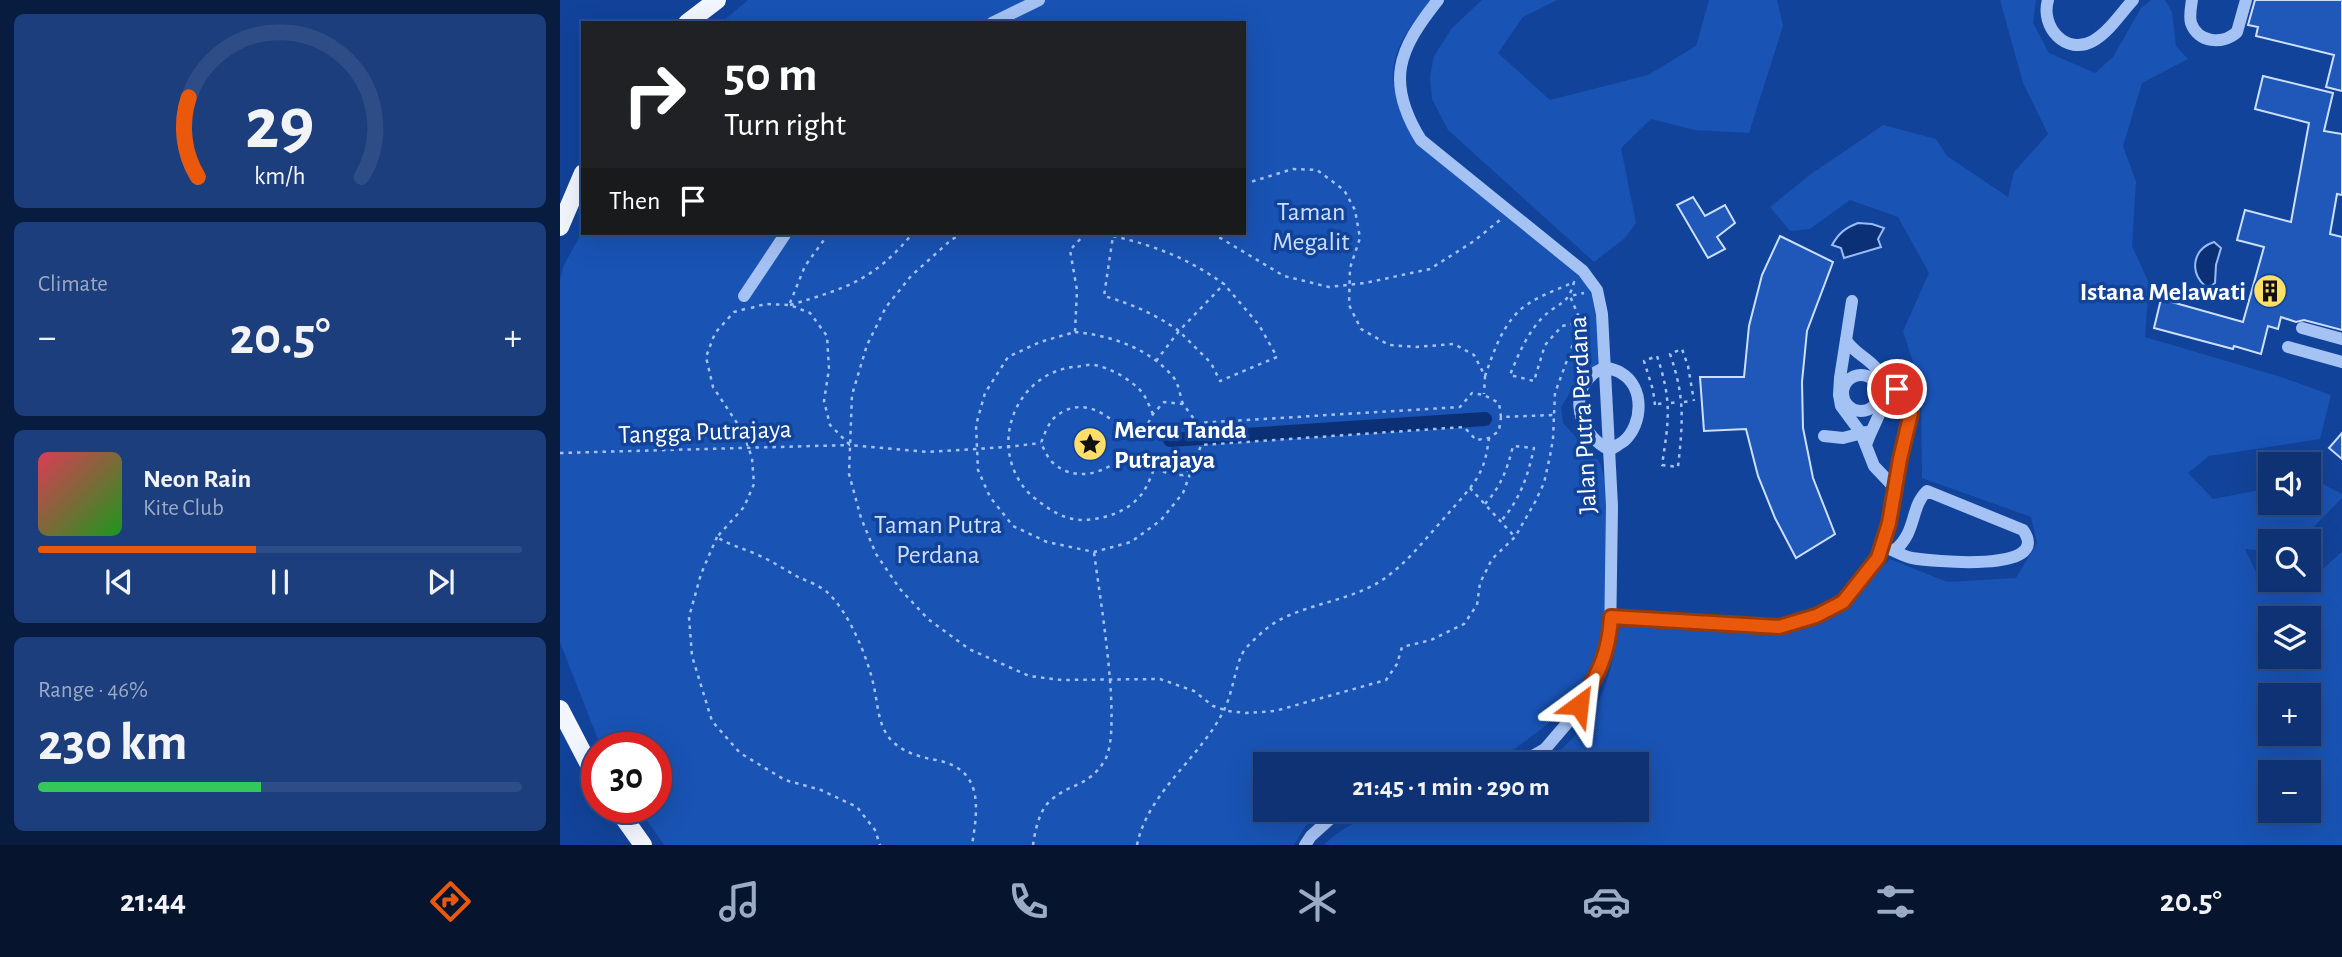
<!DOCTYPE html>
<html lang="en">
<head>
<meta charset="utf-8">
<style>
	body { margin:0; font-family:"Alegreya Sans",sans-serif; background:#1c3e7c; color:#f1f3f6; height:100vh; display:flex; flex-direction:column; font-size:26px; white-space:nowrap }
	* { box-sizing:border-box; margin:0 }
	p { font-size:23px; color:#9baac5 }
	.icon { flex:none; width:38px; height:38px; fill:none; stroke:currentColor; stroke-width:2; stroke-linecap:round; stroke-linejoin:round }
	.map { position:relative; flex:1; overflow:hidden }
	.side { display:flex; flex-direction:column; gap:14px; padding:14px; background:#081c40; width:560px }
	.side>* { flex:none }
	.guide { position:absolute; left:21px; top:21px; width:665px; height:214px; border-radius:0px; box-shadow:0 7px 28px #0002,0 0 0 2px #2e4d86; background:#202124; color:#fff; overflow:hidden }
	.fabs { position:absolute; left:1698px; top:452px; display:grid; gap:14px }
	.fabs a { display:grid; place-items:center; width:63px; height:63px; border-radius:0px; background:#0e3274; box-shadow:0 7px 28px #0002,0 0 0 2px #2e4d86; font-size:35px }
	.speed { position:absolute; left:21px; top:732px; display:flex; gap:14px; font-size:35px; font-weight:700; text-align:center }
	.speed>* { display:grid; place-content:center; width:91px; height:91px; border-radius:50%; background:#0e3274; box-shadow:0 7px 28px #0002,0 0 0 2px #2e4d86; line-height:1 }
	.speed .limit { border:10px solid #d22; background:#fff; color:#111 }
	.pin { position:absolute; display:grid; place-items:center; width:60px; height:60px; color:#fff; margin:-30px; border:4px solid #fff; border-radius:50%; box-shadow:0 2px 7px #0007 }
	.me { position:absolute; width:77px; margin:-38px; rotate:30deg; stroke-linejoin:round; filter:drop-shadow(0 0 5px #0008) }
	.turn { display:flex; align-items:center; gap:24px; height:147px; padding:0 28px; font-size:32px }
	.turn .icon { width:91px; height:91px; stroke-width:2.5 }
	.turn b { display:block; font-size:49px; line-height:60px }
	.then { display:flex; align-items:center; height:66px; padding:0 28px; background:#0003; gap:14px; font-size:26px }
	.big { font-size:52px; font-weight:700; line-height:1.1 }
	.side .card { flex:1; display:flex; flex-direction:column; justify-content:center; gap:10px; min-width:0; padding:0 24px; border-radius:10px; background:#1c3e7c }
	.side .dial { align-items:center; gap:0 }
	.dial svg { height:182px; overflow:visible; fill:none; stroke:#2e4d86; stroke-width:7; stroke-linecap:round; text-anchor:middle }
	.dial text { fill:#f1f3f6; stroke:none }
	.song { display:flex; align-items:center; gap:21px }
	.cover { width:84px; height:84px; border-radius:10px; background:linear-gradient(135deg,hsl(350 70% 55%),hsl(120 70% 35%)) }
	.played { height:7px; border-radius:4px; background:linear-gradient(90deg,#ea580c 45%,#2e4d86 45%) }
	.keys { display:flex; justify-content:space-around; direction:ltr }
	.heat { display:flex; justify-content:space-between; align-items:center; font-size:38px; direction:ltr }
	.charge { height:10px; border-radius:5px; background:linear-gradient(90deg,#34c759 46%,#2e4d86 0) }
	.trip { position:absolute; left:693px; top:752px; width:396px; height:70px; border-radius:0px; background:#0e3274; box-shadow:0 7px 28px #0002,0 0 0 2px #2e4d86; font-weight:700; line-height:70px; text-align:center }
	.dock { display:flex; height:112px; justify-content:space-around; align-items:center; background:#06142e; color:#9baac5 }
	.dock .icon { width:49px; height:49px }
	.dock .active { color:#ea580c }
	.dock b { font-size:32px; color:#f1f3f6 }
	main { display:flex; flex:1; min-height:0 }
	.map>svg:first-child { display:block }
	.green { fill:#1953b4; fill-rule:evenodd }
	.water { fill:#0b3076; stroke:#97bcf7; stroke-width:2 }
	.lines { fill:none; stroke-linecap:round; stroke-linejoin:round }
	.canal { stroke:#0b3076; stroke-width:14 }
	.building { fill:#2058b9; stroke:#cddffe; stroke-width:2 }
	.path { stroke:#a5c2f4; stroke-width:2.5; stroke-dasharray:3.5 5; stroke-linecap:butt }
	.minor { stroke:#a5c2f4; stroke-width:12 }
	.major { stroke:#f2f6ff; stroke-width:18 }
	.minor-bridge { stroke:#a5c2f4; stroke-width:12 }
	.route-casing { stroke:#983908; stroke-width:18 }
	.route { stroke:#ea580c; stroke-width:12 }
	.labels { text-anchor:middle; stroke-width:7; stroke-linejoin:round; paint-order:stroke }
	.park-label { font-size:26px; fill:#cddffe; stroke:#12439a }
	.poi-label { font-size:26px; font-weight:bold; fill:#fff; stroke:#12439a; text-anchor:end }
	.street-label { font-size:26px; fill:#fff; stroke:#12439a }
</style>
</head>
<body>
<main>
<section class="side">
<div class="card dial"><svg viewBox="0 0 100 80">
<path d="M14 69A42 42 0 1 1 86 69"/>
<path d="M14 69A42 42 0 0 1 10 34" stroke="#ea580c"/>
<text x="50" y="56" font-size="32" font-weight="700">29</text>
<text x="50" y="72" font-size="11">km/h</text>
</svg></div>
<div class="card"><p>Climate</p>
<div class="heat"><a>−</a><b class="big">20.5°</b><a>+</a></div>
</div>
<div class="card">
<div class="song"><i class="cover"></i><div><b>Neon Rain</b><p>Kite Club</p></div></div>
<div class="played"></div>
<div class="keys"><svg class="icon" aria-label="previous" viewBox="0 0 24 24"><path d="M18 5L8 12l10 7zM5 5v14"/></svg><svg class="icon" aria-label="pause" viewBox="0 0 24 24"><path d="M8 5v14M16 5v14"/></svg><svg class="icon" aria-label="next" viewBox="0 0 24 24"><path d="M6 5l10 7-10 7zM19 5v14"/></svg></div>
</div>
<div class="card"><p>Range · 46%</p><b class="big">230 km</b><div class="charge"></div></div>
</section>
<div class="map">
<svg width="1782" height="845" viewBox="0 0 1782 845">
	<rect width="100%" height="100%" fill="#12439a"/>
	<g class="green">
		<path d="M188 0H871C853 22 832 48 833 77 834 95 843 113 850 130L1025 280 1033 297 1040 324 1041 352 1036 366 1010 393 1001 407 1003 423 1040 463 1046 483 1047 575 1041 646 1029 671 1012 697 988 724 952 751 915 765H705V810H762L746 825 734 845H104L78 807H96V747H41L0 642V280L3 267 23 230V233H684V23H161Z"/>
		<path d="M922 0H997L963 17 938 53 990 100 1088 75 1136 46 1149 0H1217L1223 26 1189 133 1135 130 1091 119 1061 148 1076 223 1065 238 1034 262 888 130 872 99 870 77 874 56 892 28Z"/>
		<path d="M1440 0H1476L1473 23 1489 53 1535 73 1553 57 1581 8 1591 0H1605L1612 12 1616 46 1628 59 1582 83 1563 146 1576 182 1572 246 1589 283 1585 337 1721 377 1771 395 1760 439 1649 456 1628 473 1653 499 1710 488V502H1748V480L1753 479 1782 494V498L1740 541H1710V551L1685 549 1696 572 1721 588 1744 585 1782 552V845H764C780 828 801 820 822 810H1076V765H982C993 758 1001 749 1011 740 1043 707 1053 670 1058 626L1213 633 1286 604 1330 559 1387 582 1456 578 1477 543 1471 517 1362 478 1361 387 1343 331 1369 273 1338 217 1290 200 1250 229 1230 231 1210 207 1251 174 1323 125 1376 139 1387 156 1448 197 1454 172 1488 134 1463 83ZM1710 618H1748V656H1710ZM1710 695H1748V733H1710ZM1710 772H1748V810H1710Z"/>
	</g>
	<g class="water">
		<path d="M1298 223 1312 224 1324 228 1318 239 1321 247 1284 258 1281 248 1272 245C1279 233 1285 228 1298 223Z"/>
		<path d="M1654 242 1661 248 1656 265 1655 283 1651 286H1645C1629 271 1633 249 1654 242Z"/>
	</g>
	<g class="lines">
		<path class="canal" d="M610 440 925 419"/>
	</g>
	<g class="building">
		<path d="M1695 0H1782V91L1766 87 1774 55 1696 36 1698 27 1688 25Z"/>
		<path d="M1703 76 1773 93 1764 131 1782 134V195L1777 194 1770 234 1782 237V330L1744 320 1736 322 1721 317 1718 329 1708 326 1701 354 1674 346 1673 349 1594 328 1601 299 1683 322 1704 247 1677 240 1685 210 1731 222 1749 123 1695 109Z"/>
		<path d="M1133 197 1145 216 1165 205 1175 223 1157 237 1165 249 1148 258 1117 205Z"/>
		<path d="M1220 236 1273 262 1247 331 1242 382 1243 428 1253 478 1275 534 1236 558 1215 518 1198 476 1186 429 1144 431 1140 377H1184L1189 326 1202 275Z"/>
		<path d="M1782 433V459L1769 448Z"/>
	</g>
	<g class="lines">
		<g class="path">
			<path d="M684 184 733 169 757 170 784 190 795 210 800 238 790 268 789 305 801 329 829 345 856 347 894 344 914 355 925 376 924 394"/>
			<path d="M403 233 391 240 351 276 326 307 307 345 292 395 289 474 301 518 316 554 340 589 368 619 409 649 469 676 502 680 600 679 634 691 653 706 668 711 686 713 715 711 826 680 837 664 842 647 871 640 904 624 917 605 920 583 932 559 955 537 975 502 984 483 990 456 993 439 995 393 1021 322 1010 296 1024 293"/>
			<path d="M526 233 510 250 517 290 515 332 480 342 448 357 425 393 416 425 418 470 430 497 453 526 487 542 534 552 571 542 601 520 623 493 633 466"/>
			<path d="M652 233 724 276 769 287 805 283 870 269 914 241 940 220"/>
			<path d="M553 236C596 246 627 258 664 284L619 331C595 314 572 304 544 296Z"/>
			<path d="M230 303 245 266 269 233"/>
			<path d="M230 305C287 288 314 280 353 233"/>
			<path d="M191 308 205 304 230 305 250 313 267 336 269 369 264 401 270 425 290 445 368 452 447 447 481 443"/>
			<path d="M185 309 174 312 155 333 146 357 153 387 183 432 192 458 194 484 184 507 157 537C169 545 182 548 196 554 210 560 224 569 238 577 247 581 259 585 267 592 289 612 308 658 314 687 318 705 318 728 333 742 345 753 360 757 376 760 424 769 418 808 412 845"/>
			<path d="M515 332C550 335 591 349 614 378 619 385 620 396 623 404"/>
			<path d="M596 361 619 331 651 363 660 381 717 357 699 325 664 284"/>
			<path d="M925 376C934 351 944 319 968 304 981 295 999 289 1014 282 1008 306 998 302 982 318 967 334 958 355 950 375L974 381 985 345 1002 326 1021 322"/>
			<path d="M1124 402 1132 401"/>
			<path d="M1111 403 1119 402"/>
			<path d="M1098 404 1106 403"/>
			<path d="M1095 405 1093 390 1084 361 1097 356C1112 401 1109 419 1102 465L1118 467C1123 422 1125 397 1110 354L1122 349 1128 366 1134 401"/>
			<path d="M593 414C589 406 586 396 580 390 569 379 551 368 534 365 528 364 520 367 513 367 466 373 438 422 452 465 456 477 463 488 472 496 488 509 503 520 524 520 545 519 567 512 581 495 587 488 591 476 595 467"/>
			<path d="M941 417 939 403 924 395 912 393 900 407 637 423 623 404 604 402 593 414 584 431 563 430C544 411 519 396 494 418 488 424 484 435 481 443 484 449 487 457 492 462 515 483 544 474 565 455L585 454C596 469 605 476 623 475L635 463 641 445 904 427 916 440 929 438 939 431 941 417 993 415"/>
			<path d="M0 453 290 445"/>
			<path d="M910 488 955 537"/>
			<path d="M925 504C941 486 947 470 953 446L974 448C968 475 960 500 941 521"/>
			<path d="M157 537 141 574 129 617 132 656 152 721 180 753 225 780 261 790 297 807 315 830 320 845"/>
			<path d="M473 845C475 831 479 811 490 801 509 783 528 788 545 760 563 729 539 593 534 552"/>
			<path d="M577 845C588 792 639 759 663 712 672 695 674 674 681 656 685 647 698 636 706 629 735 605 785 603 819 582 845 566 866 538 887 515 897 503 909 491 917 478 925 465 927 452 929 438"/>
		</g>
		<g class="minor">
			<path d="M878 0C838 50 825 82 861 140L1023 271 1037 290 1042 314 1052 506 1050 641 1041 666 1009 721 985 749 957 765"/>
			<path d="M1488 0C1480 27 1506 56 1533 41 1549 32 1561 13 1573 0"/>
			<path d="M1632 0C1631 7 1629 16 1631 23 1638 43 1663 45 1677 32L1686 0"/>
			<path d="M432 23 479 0"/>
			<path d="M184 296 226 233"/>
			<path d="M1742 328 1782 339"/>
			<path d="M1286 340 1292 301"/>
			<path d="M1728 347 1782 362"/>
			<path d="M1045 367C1050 369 1057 370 1061 373 1085 387 1083 424 1064 441 1060 444 1054 447 1050 450 1023 438 1007 399 1031 376 1034 372 1041 370 1045 367Z"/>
			<circle cx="1301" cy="393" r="18"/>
			<path d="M1264 436 1283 438 1306 432"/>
			<path d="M1306 445C1314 419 1339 393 1315 367 1305 356 1293 352 1286 340L1280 378 1279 395 1281 406 1301 433 1314 466 1334 487"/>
			<path d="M1322 546C1332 549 1342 556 1352 558 1369 561 1494 574 1463 530L1367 491C1350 507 1357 532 1335 550"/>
			<path d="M1051 617 1219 627 1256 616 1283 602 1318 557 1329 523 1340 459"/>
			<path d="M745 845 751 836 780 810"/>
		</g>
		<g class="major">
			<path d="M127 23 157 0"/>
			<path d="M0 227 23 173"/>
			<path d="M0 709 37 780"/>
			<path d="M56 807 83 845"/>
		</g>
		<path class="minor-bridge" d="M1318 385C1326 386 1339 387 1346 392 1359 402 1343 445 1340 459"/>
	</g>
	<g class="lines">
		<g class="route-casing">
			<path id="route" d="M1019 705C1038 675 1049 653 1051 617L1219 627 1256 616 1283 602 1318 558 1329 523 1340 459 1351 413 1349 397 1346 392 1337 389"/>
		</g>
		<use href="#route" class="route"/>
	</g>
	<defs>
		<g id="building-disc" transform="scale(1.75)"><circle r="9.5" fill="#ffdf68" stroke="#12439a"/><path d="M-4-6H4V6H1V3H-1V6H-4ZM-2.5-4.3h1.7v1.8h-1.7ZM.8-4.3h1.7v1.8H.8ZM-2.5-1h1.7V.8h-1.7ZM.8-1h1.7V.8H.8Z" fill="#111"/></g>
		<g id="sight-disc" transform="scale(1.75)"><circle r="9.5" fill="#ffdf68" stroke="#12439a"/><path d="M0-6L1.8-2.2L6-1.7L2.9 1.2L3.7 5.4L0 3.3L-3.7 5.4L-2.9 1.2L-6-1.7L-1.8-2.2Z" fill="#111"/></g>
	</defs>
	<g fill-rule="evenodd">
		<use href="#building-disc" x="1710" y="291"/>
		<use href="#sight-disc" x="530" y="444"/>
	</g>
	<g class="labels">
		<g class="park-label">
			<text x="751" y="220">Taman<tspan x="751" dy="30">Megalit</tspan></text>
			<text x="378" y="533">Taman Putra<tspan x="378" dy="30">Perdana</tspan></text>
		</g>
		<g class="poi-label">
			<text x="1686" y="300">Istana Melawati</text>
			<text x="554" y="438" text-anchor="start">Mercu Tanda<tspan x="554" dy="30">Putrajaya</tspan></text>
		</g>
		<g class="street-label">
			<text transform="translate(1022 415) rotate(-93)" y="9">Jalan Putra Perdana</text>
			<text transform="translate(145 431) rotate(-2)" y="9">Tangga Putrajaya</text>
		</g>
	</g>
</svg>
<div class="fabs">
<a><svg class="icon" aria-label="sound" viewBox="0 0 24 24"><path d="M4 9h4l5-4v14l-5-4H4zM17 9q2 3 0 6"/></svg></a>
<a><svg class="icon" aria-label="search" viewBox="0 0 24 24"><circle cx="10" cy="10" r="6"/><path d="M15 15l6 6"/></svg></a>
<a><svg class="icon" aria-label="layers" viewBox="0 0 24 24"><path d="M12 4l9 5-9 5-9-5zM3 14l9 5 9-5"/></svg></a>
<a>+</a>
<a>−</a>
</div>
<div class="speed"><div class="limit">30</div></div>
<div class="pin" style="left:1337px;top:389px;background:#d93025"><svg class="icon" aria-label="arrive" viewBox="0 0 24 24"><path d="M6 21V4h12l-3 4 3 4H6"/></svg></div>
<svg class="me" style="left:1019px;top:705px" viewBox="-20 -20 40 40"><path d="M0-17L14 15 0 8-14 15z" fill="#ea580c" stroke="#fff" stroke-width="4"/></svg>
<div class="trip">21:45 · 1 min · 290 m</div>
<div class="guide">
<div class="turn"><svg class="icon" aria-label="right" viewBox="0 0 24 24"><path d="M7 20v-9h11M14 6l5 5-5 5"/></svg><div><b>50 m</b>Turn right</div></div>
<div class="then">Then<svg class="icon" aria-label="arrive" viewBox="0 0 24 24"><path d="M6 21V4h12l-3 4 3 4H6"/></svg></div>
</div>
</div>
</main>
<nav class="dock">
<b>21:44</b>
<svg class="icon active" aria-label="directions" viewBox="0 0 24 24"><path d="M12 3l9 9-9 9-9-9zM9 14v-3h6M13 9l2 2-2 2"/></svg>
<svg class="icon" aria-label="music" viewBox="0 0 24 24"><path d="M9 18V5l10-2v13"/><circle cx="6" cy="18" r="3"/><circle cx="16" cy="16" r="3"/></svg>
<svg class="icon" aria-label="phone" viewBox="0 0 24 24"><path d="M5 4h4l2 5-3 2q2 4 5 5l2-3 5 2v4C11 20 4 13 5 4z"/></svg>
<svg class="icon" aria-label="climate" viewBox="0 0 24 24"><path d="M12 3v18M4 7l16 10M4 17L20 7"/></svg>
<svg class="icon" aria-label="car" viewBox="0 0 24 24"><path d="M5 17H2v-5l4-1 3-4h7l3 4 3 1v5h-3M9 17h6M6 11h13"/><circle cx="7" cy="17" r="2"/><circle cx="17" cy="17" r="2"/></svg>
<svg class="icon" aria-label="filters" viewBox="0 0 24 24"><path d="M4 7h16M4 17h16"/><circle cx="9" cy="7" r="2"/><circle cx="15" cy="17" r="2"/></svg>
<b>20.5°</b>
</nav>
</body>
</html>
